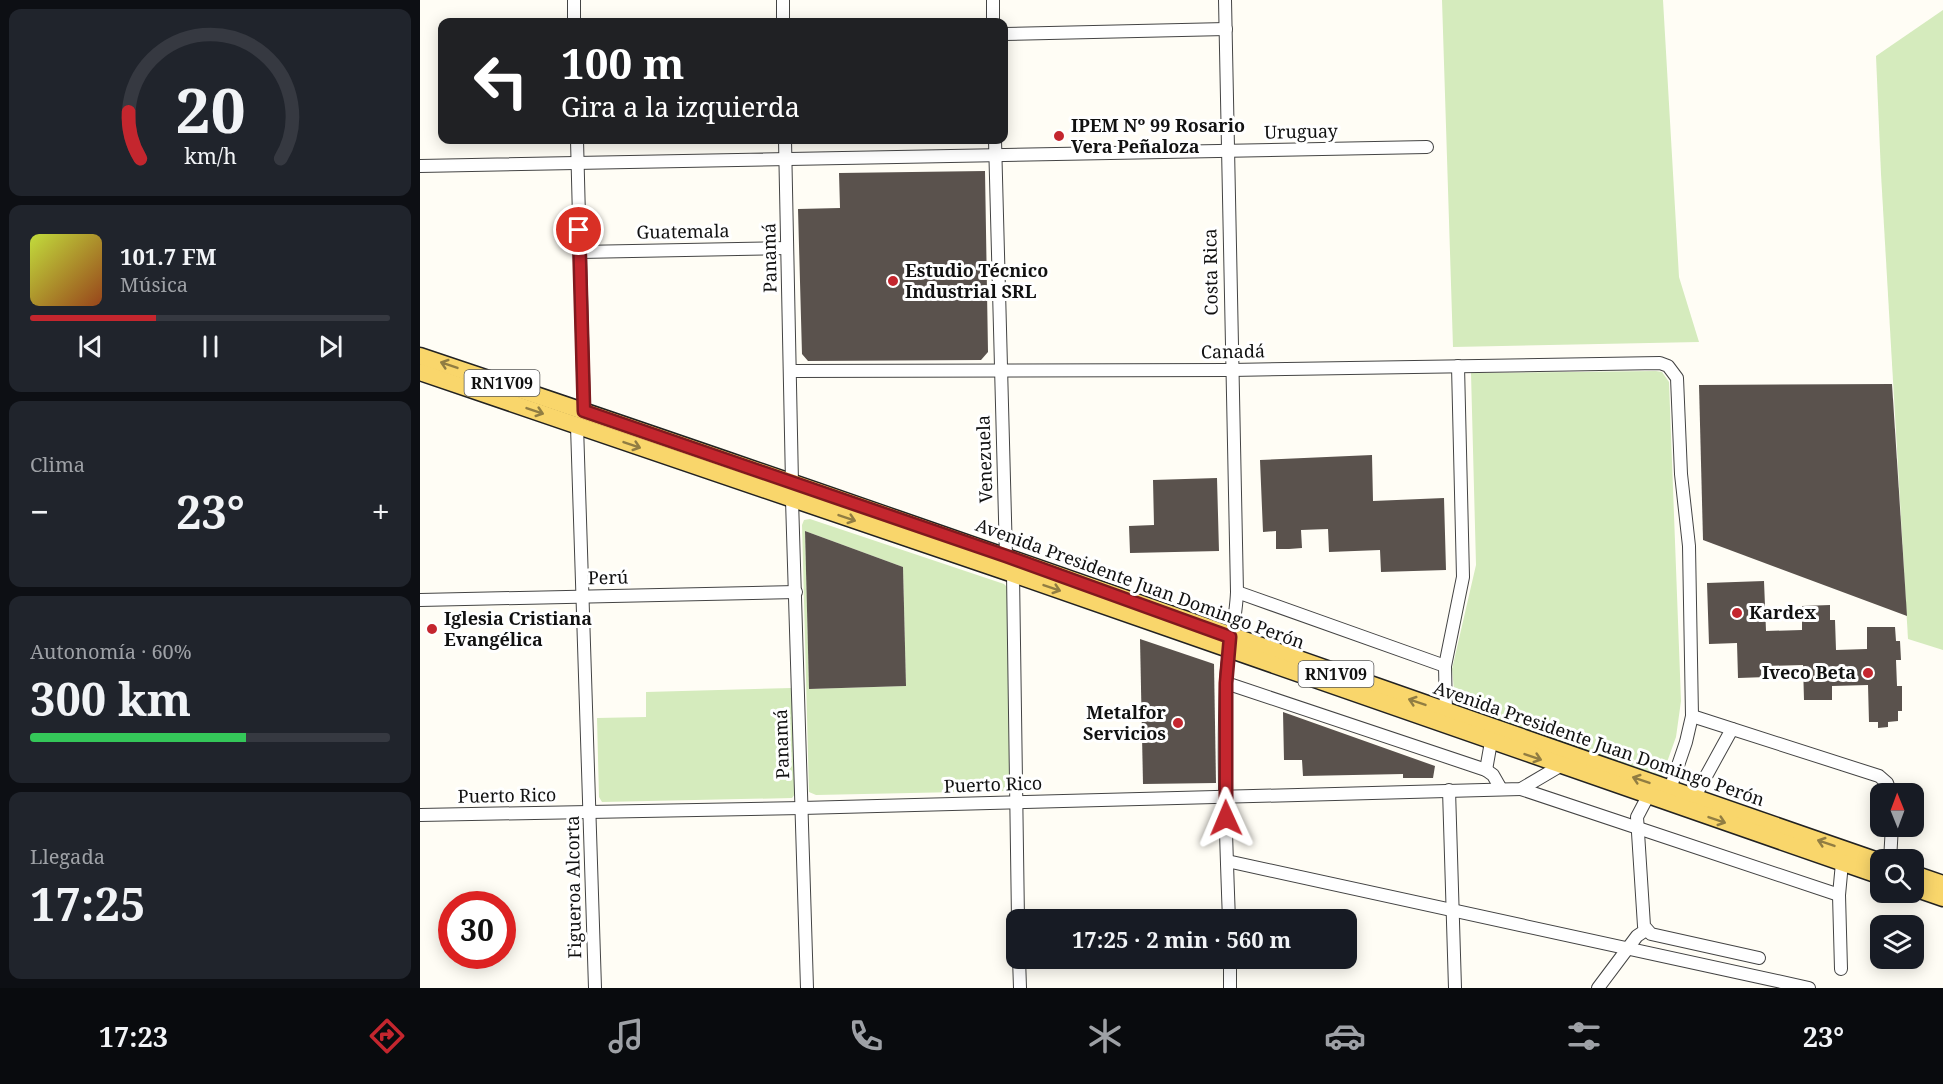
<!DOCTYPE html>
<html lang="es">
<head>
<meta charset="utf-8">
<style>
	body { margin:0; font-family:"Noto Serif",serif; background:#20242c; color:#f1f3f6; height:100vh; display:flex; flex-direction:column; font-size:22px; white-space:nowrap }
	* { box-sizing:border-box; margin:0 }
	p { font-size:20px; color:#9ea1a6 }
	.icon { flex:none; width:33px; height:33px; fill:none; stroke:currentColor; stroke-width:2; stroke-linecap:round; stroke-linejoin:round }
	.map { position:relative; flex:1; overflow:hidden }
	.sheet { display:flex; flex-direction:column; gap:9px; padding:9px; background:#0d0f14; width:420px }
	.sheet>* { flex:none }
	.banner { position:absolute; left:18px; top:18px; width:570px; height:126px; border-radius:12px; box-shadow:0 3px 15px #0003; background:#202124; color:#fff; overflow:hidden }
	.needle { width:39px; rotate:359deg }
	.fabs { position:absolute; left:1450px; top:783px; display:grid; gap:12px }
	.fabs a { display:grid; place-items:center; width:54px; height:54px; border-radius:12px; background:#171b24; box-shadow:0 3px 15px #0003; font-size:30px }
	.speed { position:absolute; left:18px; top:891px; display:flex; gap:12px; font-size:30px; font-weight:700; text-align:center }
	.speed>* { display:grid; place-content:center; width:78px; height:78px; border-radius:50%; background:#171b24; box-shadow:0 3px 15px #0003; line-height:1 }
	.speed .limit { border:9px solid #d22; background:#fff; color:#111 }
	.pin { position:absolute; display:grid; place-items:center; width:51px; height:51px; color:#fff; margin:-26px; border:3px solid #fff; border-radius:50%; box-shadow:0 2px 6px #0007 }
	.me { position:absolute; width:66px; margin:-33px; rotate:359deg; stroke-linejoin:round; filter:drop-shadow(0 0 4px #0008) }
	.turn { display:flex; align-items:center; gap:21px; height:126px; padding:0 24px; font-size:27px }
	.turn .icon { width:78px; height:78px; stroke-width:2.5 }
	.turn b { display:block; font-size:42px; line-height:51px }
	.big { font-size:45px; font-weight:700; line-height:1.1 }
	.sheet .widget { flex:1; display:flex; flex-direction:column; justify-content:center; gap:9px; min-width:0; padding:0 21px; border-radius:12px; background:#20242c }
	.sheet .dial { align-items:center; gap:0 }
	.dial svg { height:156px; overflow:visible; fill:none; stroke:#363941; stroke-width:7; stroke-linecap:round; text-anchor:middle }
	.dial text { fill:#f1f3f6; stroke:none }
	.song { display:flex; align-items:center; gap:18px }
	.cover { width:72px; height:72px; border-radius:9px; background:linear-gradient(135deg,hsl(70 70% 55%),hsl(20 70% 35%)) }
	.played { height:6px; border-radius:3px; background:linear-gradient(90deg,#c4262e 35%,#363941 35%) }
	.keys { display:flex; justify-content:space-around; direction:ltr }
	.heat { display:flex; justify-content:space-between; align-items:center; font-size:33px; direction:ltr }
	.charge { height:9px; border-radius:4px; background:linear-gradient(90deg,#34c759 60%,#363941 0) }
	.trip { position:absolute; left:586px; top:909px; width:351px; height:60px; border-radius:12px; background:#171b24; box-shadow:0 3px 15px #0003; font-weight:700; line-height:60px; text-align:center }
	.dock { display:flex; height:96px; justify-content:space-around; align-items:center; background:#090b0e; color:#9ea1a6 }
	.dock .icon { width:42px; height:42px }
	.dock .selected { color:#c4262e }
	.dock b { font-size:27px; color:#f1f3f6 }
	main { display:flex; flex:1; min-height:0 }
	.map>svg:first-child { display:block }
	.green { fill:#d5ebbd; fill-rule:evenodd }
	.building { fill:#5a524d }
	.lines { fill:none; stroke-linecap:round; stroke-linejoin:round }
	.minor-casing { stroke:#444; stroke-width:14 }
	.major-casing { stroke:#222; stroke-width:19 }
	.minor { stroke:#fff; stroke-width:12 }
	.major { stroke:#f9d66b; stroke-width:16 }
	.oneway { stroke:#917d42 }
	.route-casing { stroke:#7f191e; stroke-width:15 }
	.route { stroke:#c4262e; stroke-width:10 }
	.poi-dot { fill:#c4262e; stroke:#fff; stroke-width:2 }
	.labels { text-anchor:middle; stroke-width:6; stroke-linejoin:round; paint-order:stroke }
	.shield { fill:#fff; stroke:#585858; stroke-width:1.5 }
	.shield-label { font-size:16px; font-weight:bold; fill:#111 }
	.poi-label { font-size:18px; font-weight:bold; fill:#111; stroke:#fff; text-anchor:start }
	.street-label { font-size:18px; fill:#111; stroke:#fff }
</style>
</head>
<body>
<main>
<section class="sheet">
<div class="widget dial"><svg viewBox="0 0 100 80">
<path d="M14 69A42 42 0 1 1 86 69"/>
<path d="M14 69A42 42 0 0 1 8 45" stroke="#c4262e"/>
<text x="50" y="56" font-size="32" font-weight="700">20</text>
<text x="50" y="72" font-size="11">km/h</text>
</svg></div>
<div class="widget">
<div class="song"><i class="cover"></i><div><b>101.7 FM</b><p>Música</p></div></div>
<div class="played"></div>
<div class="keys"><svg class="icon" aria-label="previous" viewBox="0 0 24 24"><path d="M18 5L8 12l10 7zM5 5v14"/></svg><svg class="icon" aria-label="pause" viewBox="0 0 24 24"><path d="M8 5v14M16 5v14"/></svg><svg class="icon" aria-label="next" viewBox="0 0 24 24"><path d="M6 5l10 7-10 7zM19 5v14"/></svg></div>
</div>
<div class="widget"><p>Clima</p>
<div class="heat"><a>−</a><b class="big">23°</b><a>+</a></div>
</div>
<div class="widget"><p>Autonomía · 60%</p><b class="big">300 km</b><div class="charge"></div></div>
<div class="widget"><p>Llegada</p><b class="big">17:25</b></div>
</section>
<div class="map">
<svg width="1523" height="988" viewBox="0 0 1523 988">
	<rect width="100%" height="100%" fill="#fffdf5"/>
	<g class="green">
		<path d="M1022 0H1243L1259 277 1279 342 1033 347Z"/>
		<path d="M1523 10V650L1488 639 1461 174 1456 56Z"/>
		<path d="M1236 371 1242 372 1249 382 1261 701 1256 737 1241 779 1036 710 1032 669 1056 565 1051 373Z"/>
		<path d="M390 519 584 584 588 588 590 789 586 791 396 795 389 792 382 525 384 520ZM385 531 483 567 486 686 389 689Z"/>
		<path d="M372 688 375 794 372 798 182 802 179 797 177 718 226 717V692Z"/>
	</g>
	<g class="building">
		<path d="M565 171 568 352 561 360 388 361 382 354 378 209 420 208 419 173Z"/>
		<path d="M1472 384 1487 616 1283 540 1279 385Z"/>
		<path d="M952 455 953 501 1024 498 1026 570 961 572 960 550 909 552 908 529 881 530 882 548 869 549H856V531L843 532 840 460Z"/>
		<path d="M797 478 799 551 710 553 709 526 734 525 733 480Z"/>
		<path d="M385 531 483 567 486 686 389 689Z"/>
		<path d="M1344 581 1346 631 1382 630V606L1410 605V620H1415L1416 650 1447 649V627H1475L1476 641H1480L1481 660H1476L1477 686H1482V711H1478V721L1468 722V727L1458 728V722H1449L1448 685 1412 686V700H1384L1383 665 1346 666 1347 677 1318 678 1317 643 1289 644 1287 583Z"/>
		<path d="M720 639 794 664 796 783 723 784Z"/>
		<path d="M863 712 1015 766 1013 778H983V774L883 776 882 760H864Z"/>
	</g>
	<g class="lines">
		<g class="minor-casing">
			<g id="minor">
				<path d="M154 0V22"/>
				<path d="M363 0V22"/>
				<path d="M573 0V22"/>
				<path d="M805 0 817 592C816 622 807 651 806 682 803 761 806 840 809 920"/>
				<path d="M584 34 806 29"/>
				<path d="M157 140 164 411"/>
				<path d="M365 140 372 483"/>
				<path d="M575 140 586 556 593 574 598 920"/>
				<path d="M0 166 1007 147"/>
				<path d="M160 252 367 248"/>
				<path d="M370 371 811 370 1240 363 1248 366 1257 378 1261 474 1269 546 1272 716 1266 742 1250 789"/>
				<path d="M157 426 175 988"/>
				<path d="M372 500 387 988"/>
				<path d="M817 592 1025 666"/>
				<path d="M0 600 376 592"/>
				<path d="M806 683 1066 770 1073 775 1081 789"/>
				<path d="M1026 713 1025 666 1043 577 1038 366"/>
				<path d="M1272 716 1459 776 1467 783 1471 794"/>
				<path d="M1066 770 1071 742"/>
				<path d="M1101 789 1419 895"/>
				<path d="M1029 790 1035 988"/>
				<path d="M1228 796 1217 817 1224 926 1231 934 1339 958"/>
				<path d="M1274 798 1312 729"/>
				<path d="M0 815 382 808 1101 789 1140 766"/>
				<path d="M1470 860 1472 826"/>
				<path d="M807 861 1389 988"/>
				<path d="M599 958 600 988"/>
				<path d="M810 958V988"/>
				<path d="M1421 969 1419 895 1422 863"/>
				<path d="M1178 988 1217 936 1226 930"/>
			</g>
		</g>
		<g class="major-casing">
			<g id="major">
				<path d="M0 356C489 520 974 694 1461 862"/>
				<path d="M0 372 593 574 1461 876"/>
				<path d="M1494 874 1523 884"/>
				<path d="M1494 888 1523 898"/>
			</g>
		</g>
		<use href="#minor" class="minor"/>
		<use href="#major" class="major"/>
	</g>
	<defs><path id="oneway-shaft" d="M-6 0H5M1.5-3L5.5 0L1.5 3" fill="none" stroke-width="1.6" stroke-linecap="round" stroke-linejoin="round" transform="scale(1.5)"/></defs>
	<g class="oneway">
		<use href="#oneway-shaft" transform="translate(29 365) rotate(-161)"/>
		<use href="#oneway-shaft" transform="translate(115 411) rotate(19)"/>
		<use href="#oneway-shaft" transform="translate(212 445) rotate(19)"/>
		<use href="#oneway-shaft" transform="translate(427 518) rotate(19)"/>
		<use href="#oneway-shaft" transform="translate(632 588) rotate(19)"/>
		<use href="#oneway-shaft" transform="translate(997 702) rotate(-161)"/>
		<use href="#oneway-shaft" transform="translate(1113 757) rotate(19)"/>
		<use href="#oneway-shaft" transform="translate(1221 780) rotate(-161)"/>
		<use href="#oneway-shaft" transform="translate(1297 820) rotate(19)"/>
		<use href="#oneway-shaft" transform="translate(1406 843) rotate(-161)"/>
	</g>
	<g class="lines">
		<g class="route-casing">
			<path id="route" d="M159 230 164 411 586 556 810 637 806 683V818"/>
		</g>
		<use href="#route" class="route"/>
	</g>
	<g class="poi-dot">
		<circle cx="639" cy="136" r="6"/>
		<circle cx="473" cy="281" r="6"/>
		<circle cx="1317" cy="613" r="6"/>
		<circle cx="12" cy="629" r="6"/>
		<circle cx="1448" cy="673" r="6"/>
		<circle cx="758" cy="723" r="6"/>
	</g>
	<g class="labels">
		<g class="shield">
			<rect x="44.5" y="370" width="75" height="26" rx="4.5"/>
			<rect x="878.5" y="661" width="75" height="26" rx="4.5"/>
		</g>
		<g class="shield-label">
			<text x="82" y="389">RN1V09</text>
			<text x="916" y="680">RN1V09</text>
		</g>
		<g class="poi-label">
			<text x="651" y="132">IPEM Nº 99 Rosario<tspan x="651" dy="21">Vera Peñaloza</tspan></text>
			<text x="485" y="277">Estudio Técnico<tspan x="485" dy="21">Industrial SRL</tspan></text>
			<text x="1329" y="619">Kardex</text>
			<text x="24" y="625">Iglesia Cristiana<tspan x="24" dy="21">Evangélica</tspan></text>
			<text x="1436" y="679" text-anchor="end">Iveco Beta</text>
			<text x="746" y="719" text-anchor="end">Metalfor<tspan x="746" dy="21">Servicios</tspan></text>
		</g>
		<g class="street-label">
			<text transform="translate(881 132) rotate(-1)" y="6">Uruguay</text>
			<text transform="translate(263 232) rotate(-1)" y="6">Guatemala</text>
			<text transform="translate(350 258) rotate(-91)" y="6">Panamá</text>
			<text transform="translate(791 272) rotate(-91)" y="6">Costa Rica</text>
			<text transform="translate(813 352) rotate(-1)" y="6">Canadá</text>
			<text transform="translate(565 459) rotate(-92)" y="6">Venezuela</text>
			<text transform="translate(188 578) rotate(-1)" y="6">Perú</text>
			<text transform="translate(720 584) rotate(20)" y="6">Avenida Presidente Juan Domingo Perón</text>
			<text transform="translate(362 744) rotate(-92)" y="6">Panamá</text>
			<text transform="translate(1179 744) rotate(19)" y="6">Avenida Presidente Juan Domingo Perón</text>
			<text transform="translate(573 785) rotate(-2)" y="6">Puerto Rico</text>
			<text transform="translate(87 796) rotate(-1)" y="6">Puerto Rico</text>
			<text transform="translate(154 887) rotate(-91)" y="6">Figueroa Alcorta</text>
		</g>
	</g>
</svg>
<div class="fabs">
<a><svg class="needle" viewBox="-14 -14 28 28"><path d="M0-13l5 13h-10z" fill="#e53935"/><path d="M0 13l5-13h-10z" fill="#9ea1a6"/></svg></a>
<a><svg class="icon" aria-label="search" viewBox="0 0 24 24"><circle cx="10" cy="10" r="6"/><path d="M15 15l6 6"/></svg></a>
<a><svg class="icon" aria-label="layers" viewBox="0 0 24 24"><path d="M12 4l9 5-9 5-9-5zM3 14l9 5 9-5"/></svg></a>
</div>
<div class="speed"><div class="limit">30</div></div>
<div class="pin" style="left:159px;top:230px;background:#d93025"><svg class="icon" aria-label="arrive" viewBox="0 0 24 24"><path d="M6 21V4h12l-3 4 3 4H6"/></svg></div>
<svg class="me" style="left:806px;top:818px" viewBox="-20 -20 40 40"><path d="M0-17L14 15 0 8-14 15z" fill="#c4262e" stroke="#fff" stroke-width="4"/></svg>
<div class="trip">17:25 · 2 min · 560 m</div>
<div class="banner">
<div class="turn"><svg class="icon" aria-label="left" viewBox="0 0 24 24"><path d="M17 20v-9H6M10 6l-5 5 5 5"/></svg><div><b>100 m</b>Gira a la izquierda</div></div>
</div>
</div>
</main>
<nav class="dock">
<b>17:23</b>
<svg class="icon selected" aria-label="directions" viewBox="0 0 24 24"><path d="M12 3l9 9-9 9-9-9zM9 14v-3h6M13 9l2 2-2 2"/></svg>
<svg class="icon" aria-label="music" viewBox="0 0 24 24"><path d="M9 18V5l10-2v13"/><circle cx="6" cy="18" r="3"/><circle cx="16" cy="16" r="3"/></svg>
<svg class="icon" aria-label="phone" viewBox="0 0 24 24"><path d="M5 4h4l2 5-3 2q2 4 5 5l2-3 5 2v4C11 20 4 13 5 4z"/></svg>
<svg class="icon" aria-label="climate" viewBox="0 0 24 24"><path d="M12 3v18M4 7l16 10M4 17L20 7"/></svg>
<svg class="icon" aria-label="car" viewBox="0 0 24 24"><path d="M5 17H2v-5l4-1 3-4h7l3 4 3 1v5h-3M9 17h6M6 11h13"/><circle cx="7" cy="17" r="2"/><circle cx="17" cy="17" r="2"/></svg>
<svg class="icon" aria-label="filters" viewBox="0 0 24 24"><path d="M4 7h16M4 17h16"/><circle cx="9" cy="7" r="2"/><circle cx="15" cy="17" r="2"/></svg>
<b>23°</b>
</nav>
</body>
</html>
